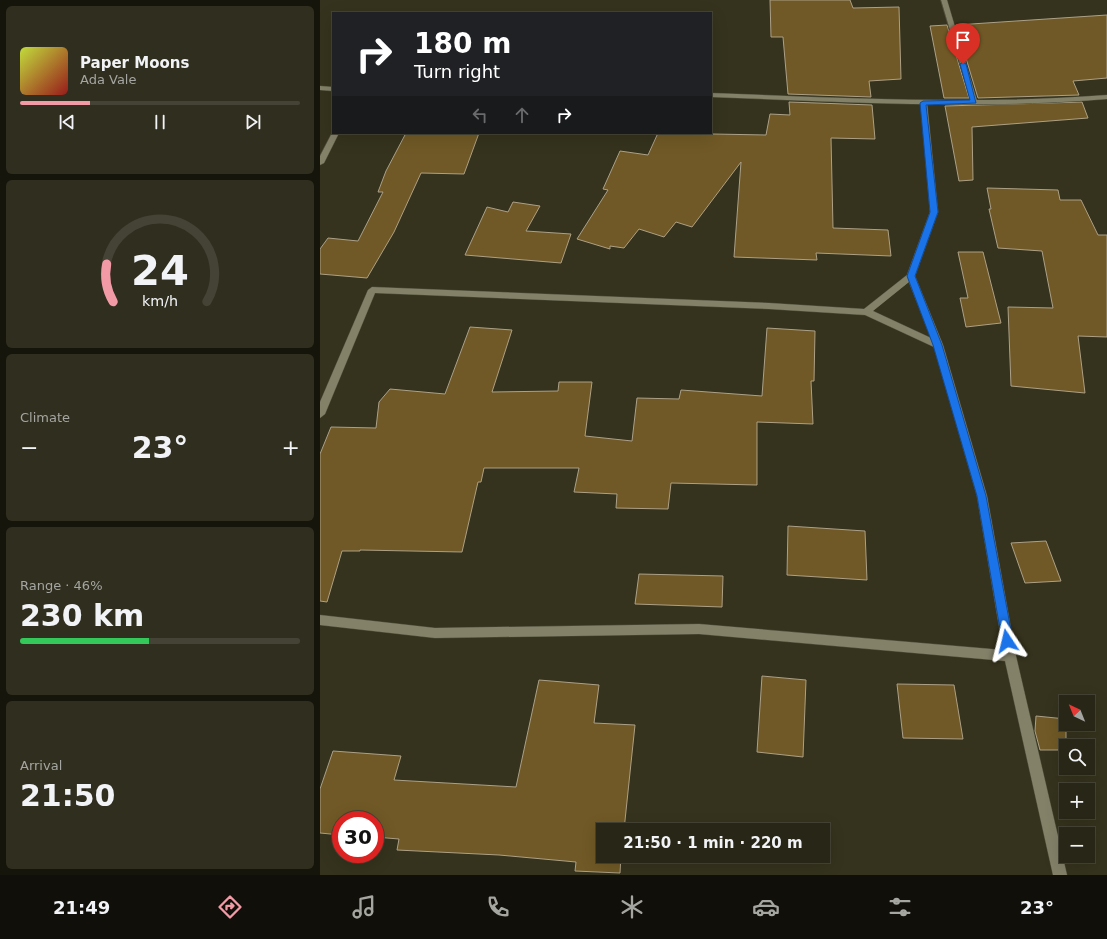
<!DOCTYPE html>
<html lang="en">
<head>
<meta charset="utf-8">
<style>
	body { margin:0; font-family:"DejaVu Sans",sans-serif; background:#302e1f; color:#f1f3f6; height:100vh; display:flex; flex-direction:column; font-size:15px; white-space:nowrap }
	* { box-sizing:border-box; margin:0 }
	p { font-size:13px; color:#a5a5a1 }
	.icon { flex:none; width:22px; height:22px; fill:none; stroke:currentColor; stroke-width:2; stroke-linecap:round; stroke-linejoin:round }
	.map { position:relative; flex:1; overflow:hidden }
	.drawer { display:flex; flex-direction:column; gap:6px; padding:6px; background:#16150c; width:320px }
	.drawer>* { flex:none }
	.guide { position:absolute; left:12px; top:12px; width:380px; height:122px; border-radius:0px; box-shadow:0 4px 16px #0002,0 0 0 1px #444335; background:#202124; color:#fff; overflow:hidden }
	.needle { width:26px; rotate:317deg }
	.tools { position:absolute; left:739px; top:695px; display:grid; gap:8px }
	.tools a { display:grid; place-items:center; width:36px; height:36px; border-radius:0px; background:#282616; box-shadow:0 4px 16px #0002,0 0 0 1px #444335; font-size:20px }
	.speed { position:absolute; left:12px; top:811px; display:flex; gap:8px; font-size:20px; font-weight:700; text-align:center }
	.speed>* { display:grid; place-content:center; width:52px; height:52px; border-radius:50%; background:#282616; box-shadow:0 4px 16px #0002,0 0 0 1px #444335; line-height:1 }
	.speed .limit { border:6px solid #d22; background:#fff; color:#111 }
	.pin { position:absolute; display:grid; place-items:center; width:34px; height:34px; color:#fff; margin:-41px -17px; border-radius:50% 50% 50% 0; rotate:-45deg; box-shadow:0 0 4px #0007 }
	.pin .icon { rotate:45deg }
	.me { position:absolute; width:44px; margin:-22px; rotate:350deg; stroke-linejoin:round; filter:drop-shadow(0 0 3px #0008) }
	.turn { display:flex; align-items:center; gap:14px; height:84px; padding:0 16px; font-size:18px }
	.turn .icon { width:52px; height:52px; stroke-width:2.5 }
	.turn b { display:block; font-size:28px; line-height:34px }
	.lanes { display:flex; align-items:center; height:38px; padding:0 16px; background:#0003; justify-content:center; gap:20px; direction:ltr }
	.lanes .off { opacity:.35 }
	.big { font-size:30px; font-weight:700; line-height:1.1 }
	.drawer .widget { flex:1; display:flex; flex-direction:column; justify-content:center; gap:6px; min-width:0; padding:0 14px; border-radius:6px; background:#302e1f }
	.drawer .dial { align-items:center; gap:0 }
	.dial svg { height:104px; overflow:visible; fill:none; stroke:#444335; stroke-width:7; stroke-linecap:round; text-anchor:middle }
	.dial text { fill:#f1f3f6; stroke:none }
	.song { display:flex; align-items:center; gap:12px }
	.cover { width:48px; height:48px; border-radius:6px; background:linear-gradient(135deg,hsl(70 70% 55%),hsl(0 70% 35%)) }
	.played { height:4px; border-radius:2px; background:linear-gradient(90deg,#f39aa7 25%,#444335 25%) }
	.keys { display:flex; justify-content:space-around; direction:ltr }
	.heat { display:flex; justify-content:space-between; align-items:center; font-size:22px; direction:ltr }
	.charge { height:6px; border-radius:3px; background:linear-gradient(90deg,#34c759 46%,#444335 0) }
	.trip { position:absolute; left:276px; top:823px; width:234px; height:40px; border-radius:0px; background:#282616; box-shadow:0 4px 16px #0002,0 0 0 1px #444335; font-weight:700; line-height:40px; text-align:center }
	.menu { display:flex; height:64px; justify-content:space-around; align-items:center; background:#100f09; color:#a5a5a1 }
	.menu .icon { width:28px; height:28px }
	.menu .active { color:#f39aa7 }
	.menu b { font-size:18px; color:#f1f3f6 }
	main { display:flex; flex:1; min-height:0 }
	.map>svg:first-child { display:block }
	.building { fill:#705926; stroke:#aca087 }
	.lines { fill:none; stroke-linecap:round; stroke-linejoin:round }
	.minor-casing { stroke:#4f4e3a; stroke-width:1 }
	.tertiary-casing { stroke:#4f4e3a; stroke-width:1 }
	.minor { fill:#838168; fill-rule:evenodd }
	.tertiary { fill:#838168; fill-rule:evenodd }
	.route { fill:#1a73e8; stroke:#114b97 }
</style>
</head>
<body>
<main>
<section class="drawer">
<div class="widget">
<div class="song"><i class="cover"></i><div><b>Paper Moons</b><p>Ada Vale</p></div></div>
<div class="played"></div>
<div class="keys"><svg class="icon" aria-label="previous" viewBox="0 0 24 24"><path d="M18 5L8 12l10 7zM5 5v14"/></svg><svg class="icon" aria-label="pause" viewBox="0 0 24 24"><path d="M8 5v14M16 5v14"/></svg><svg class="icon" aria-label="next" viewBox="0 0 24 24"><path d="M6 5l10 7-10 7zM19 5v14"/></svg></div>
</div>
<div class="widget dial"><svg viewBox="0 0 100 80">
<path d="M14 69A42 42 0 1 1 86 69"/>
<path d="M14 69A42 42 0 0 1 9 40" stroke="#f39aa7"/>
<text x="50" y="56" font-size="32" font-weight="700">24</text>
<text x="50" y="72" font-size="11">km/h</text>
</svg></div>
<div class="widget"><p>Climate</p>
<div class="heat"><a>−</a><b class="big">23°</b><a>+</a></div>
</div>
<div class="widget"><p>Range · 46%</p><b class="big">230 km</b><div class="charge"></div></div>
<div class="widget"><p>Arrival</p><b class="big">21:50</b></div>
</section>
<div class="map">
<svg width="787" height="875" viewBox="0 0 787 875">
	<rect width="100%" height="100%" fill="#35331d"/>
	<g class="building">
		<path d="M450 0H530L533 8 579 7 581 79 549 81 551 97 468 94 463 37H451Z"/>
		<path d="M787 15V78L753 81 759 95 658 98 636 25Z"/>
		<path d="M627 25 649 98H624L610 26Z"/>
		<path d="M469 102 552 105 555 139 511 138 513 228 568 230 571 256 496 253 497 260 414 257 421 162 372 227 356 222 344 237 319 229 304 248 290 246V249L257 239 288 190 283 189 300 151 328 155 338 133 446 135 450 114 470 115Z"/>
		<path d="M762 102 768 118 652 127 653 180 639 181 625 106Z"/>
		<path d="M86 133H159L144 174 101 173 74 232 47 278 0 274V249L8 238 38 241 63 192H58L66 171Z"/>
		<path d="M667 188 738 190 740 200H761L778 235H787V337L758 336 765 393 691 386 688 307 733 308 722 251 678 248 669 209H671Z"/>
		<path d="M193 202 220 206 206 231 251 234 241 263 145 255 167 207 188 212Z"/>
		<path d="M638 252H663L681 323 646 327 640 298H648Z"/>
		<path d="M150 327 192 330 172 392 238 391 239 382H272L265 436 312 441 317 398 359 399 361 390 442 396 447 328 495 331 494 381H491L493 424 437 422V485L351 483 348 509 296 508 297 494 254 492 259 468H164L161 482H158L142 552 40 550V551H22L7 602 0 601V454L11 427 56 428 59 402 70 389 125 394Z"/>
		<path d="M468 526 545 531 547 580 467 575Z"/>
		<path d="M726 541 741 581 705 583 691 543Z"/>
		<path d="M319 574 403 576 402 607 315 604Z"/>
		<path d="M442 676 486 680 483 757 437 752Z"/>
		<path d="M219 680 279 685 274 723 315 725 304 830H283V856H301L300 873 255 871 256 862 179 855 77 850 79 839 55 837V820H21V835L0 833V789L13 751 81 756 74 780 196 787Z"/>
		<path d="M577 684 634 685 643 739 583 738Z"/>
		<path d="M716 716 746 719V750H720L715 731Z"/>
	</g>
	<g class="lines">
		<g class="minor-casing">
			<g id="minor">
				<path d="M621 0H627L657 101 656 102 651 101Z"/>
				<path d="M601 102 607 103 618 212 595 276 623 345 667 496 696 656 747 875H733L685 661 379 634 115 638 0 625V615L115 628 379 624 683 650 657 496 614 347 545 315 449 309 55 293 5 414 0 418V402L48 290 52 287 449 303 544 309 587 275 610 212ZM589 282 611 338 553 311Z"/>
				<path d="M13 131V133H19L4 163 0 165V156Z"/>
			</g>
		</g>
		<g class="tertiary-casing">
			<g id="tertiary">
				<path d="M0 86 13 87V91L0 90Z"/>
				<path d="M391 93C523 98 655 105 787 95V99C655 110 523 102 391 97Z"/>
			</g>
		</g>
		<use href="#minor" class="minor"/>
		<use href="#tertiary" class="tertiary"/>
	</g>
	<path class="route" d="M643 62 646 64 656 103 606 105 618 212 595 276 622 345 666 496 693 641 691 645 687 646 684 645 682 641 657 496 613 345 587 276 610 212 600 103 603 101 650 100 640 64Z"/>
</svg>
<div class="tools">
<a><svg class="needle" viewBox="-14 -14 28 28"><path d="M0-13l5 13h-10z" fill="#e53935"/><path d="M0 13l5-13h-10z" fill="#a5a5a1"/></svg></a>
<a><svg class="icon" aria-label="search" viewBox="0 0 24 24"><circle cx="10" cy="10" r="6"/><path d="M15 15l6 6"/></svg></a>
<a>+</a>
<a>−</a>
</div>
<div class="speed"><div class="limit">30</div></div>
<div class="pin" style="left:643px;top:64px;background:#d93025"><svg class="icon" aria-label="arrive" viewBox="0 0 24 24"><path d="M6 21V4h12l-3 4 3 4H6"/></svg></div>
<svg class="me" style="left:687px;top:641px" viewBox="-20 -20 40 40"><path d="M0-17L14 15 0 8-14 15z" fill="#1a73e8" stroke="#fff" stroke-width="4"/></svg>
<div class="trip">21:50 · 1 min · 220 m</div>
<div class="guide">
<div class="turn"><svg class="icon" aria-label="right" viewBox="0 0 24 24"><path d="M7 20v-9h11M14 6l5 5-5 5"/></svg><div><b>180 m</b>Turn right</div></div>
<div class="lanes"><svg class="icon off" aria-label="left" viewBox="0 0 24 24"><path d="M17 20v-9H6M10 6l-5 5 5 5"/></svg><svg class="icon off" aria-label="ahead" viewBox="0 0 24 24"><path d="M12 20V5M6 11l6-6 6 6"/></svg><svg class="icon" aria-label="right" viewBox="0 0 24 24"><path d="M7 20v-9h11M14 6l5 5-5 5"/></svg></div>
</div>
</div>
</main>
<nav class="menu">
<b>21:49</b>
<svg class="icon active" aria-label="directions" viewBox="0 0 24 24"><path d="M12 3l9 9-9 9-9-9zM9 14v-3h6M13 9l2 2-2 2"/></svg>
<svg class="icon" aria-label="music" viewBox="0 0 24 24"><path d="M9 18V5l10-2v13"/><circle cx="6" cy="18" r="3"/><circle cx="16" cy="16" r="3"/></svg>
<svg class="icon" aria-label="phone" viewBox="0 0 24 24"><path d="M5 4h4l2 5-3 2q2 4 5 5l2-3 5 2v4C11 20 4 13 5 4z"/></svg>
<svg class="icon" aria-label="climate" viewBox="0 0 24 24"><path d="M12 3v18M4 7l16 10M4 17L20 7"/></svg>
<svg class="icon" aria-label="car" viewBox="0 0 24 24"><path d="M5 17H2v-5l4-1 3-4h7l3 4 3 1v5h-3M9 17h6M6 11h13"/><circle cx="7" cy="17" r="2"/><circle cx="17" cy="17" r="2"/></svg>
<svg class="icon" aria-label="filters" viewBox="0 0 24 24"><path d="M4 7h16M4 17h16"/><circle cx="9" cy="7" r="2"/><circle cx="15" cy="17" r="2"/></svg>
<b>23°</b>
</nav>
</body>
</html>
